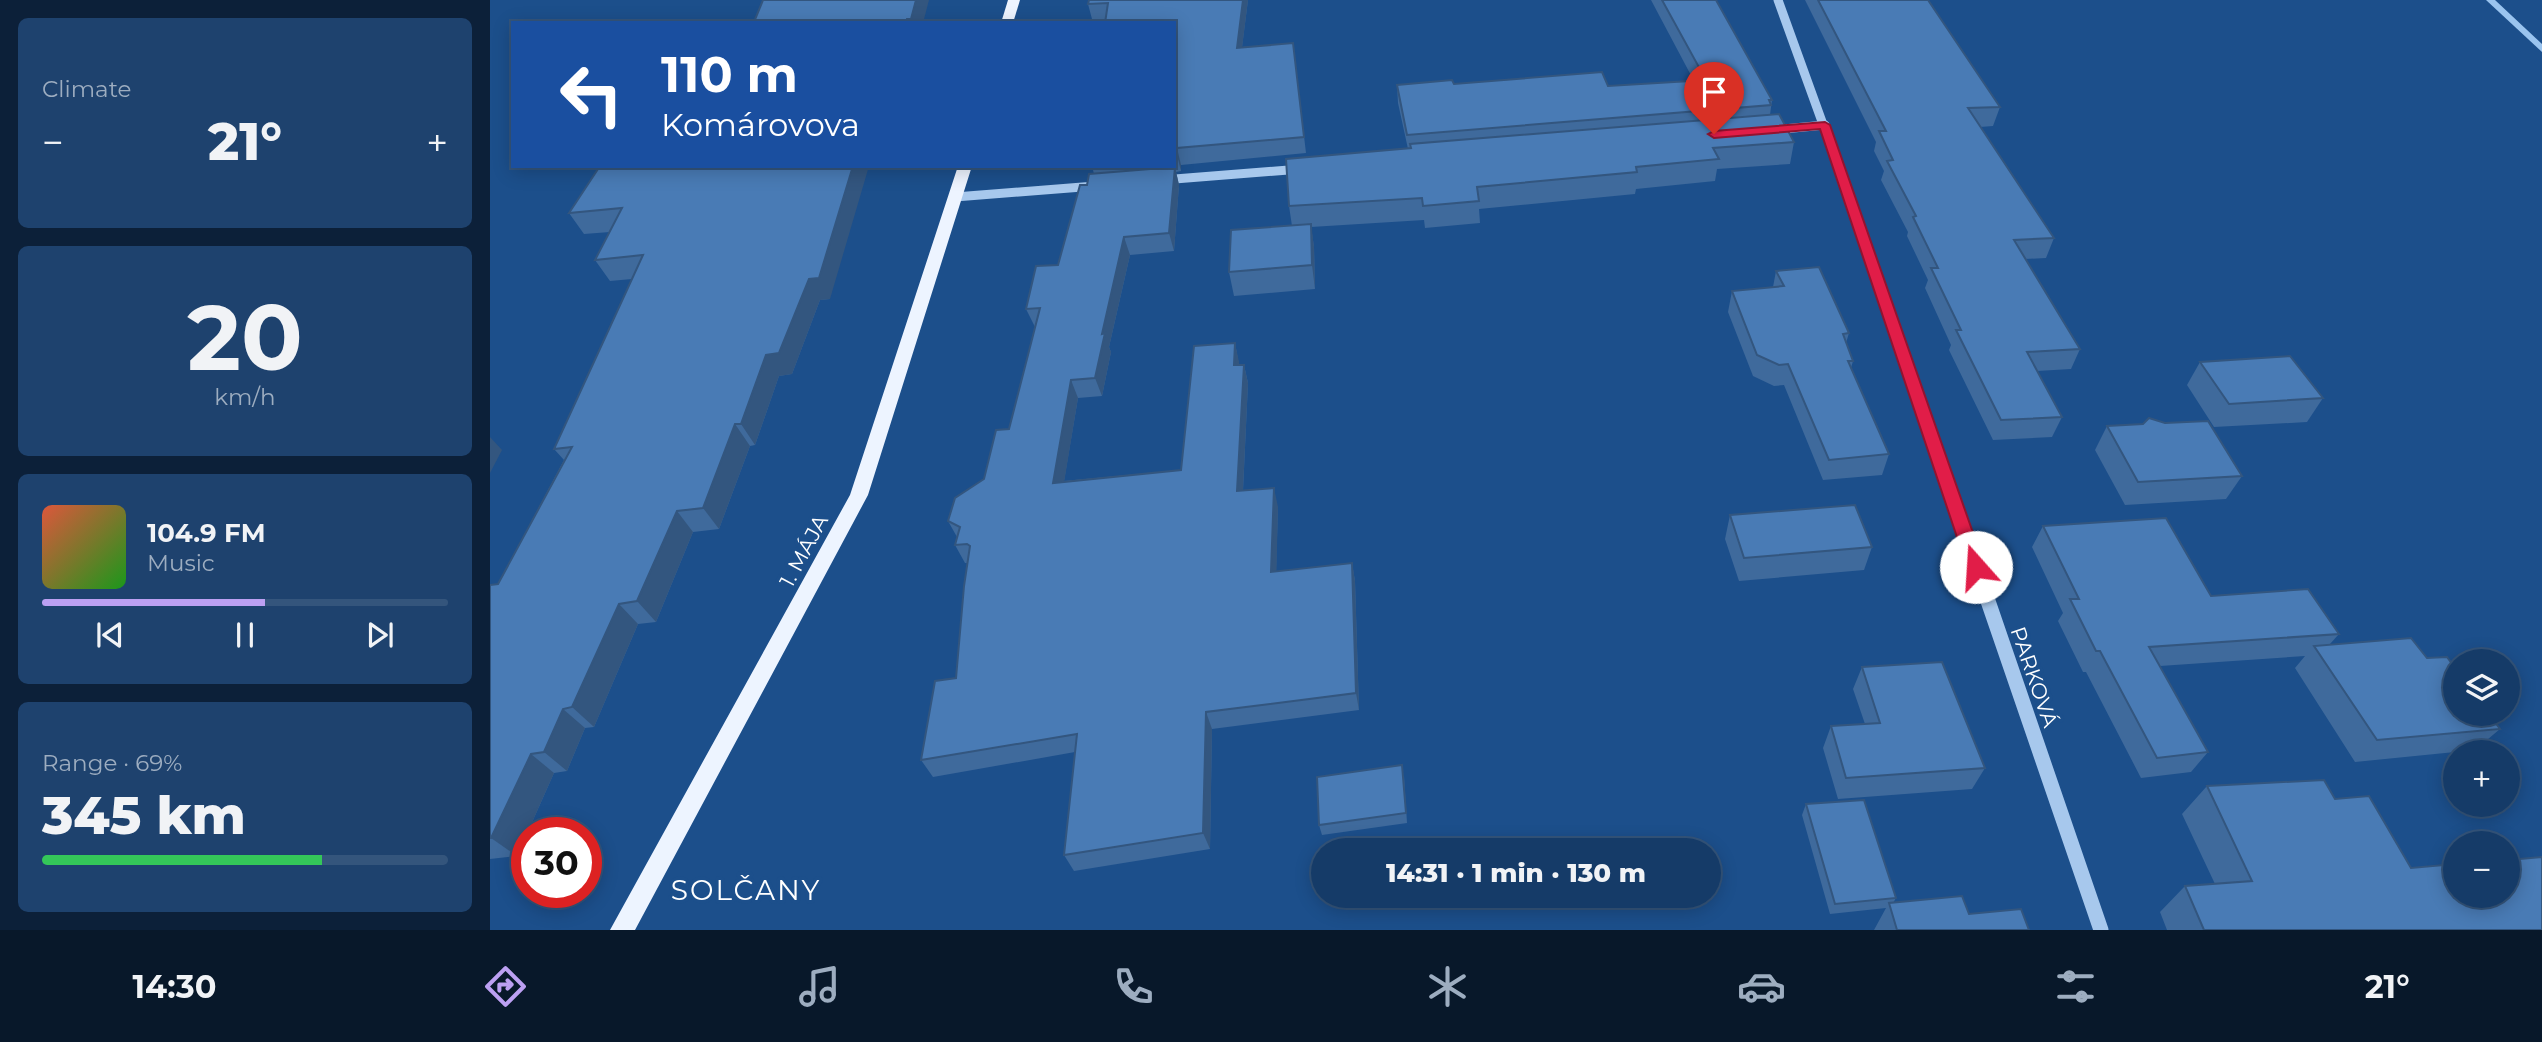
<!DOCTYPE html>
<html lang="en">
<head>
<meta charset="utf-8">
<style>
	body { margin:0; font-family:Montserrat,sans-serif; background:#1e426e; color:#f1f3f6; height:100vh; display:flex; flex-direction:column; font-size:26px; white-space:nowrap }
	* { box-sizing:border-box; margin:0 }
	p { font-size:23px; color:#9dadc0 }
	.icon { flex:none; width:38px; height:38px; fill:none; stroke:currentColor; stroke-width:2; stroke-linecap:round; stroke-linejoin:round }
	.map { position:relative; flex:1; overflow:hidden }
	.details { display:flex; flex-direction:column; gap:18px; padding:18px; background:#0c2039; width:490px }
	.details>* { flex:none }
	.banner { position:absolute; left:21px; top:21px; width:665px; height:147px; border-radius:0px; box-shadow:0 4px 18px #0003,0 0 0 2px #34557c; background:#1a4fa0; color:#fff; overflow:hidden }
	.controls { position:absolute; left:1953px; top:649px; display:grid; gap:14px }
	.controls a { display:grid; place-items:center; width:77px; height:77px; border-radius:50%; background:#153b68; box-shadow:0 4px 18px #0003,0 0 0 2px #34557c; font-size:35px }
	.speed { position:absolute; left:21px; top:817px; display:flex; gap:14px; font-size:35px; font-weight:700; text-align:center }
	.speed>* { display:grid; place-content:center; width:91px; height:91px; border-radius:50%; background:#153b68; box-shadow:0 4px 18px #0003,0 0 0 2px #34557c; line-height:1 }
	.speed .limit { border:10px solid #d22; background:#fff; color:#111 }
	.pin { position:absolute; display:grid; place-items:center; width:60px; height:60px; color:#fff; margin:-72px -30px; border-radius:50% 50% 50% 0; rotate:-45deg; box-shadow:0 0 7px #0007 }
	.pin .icon { rotate:45deg }
	.me { position:absolute; width:77px; margin:-38px; rotate:341deg; stroke-linejoin:round; filter:drop-shadow(0 0 5px #0008) }
	.turn { display:flex; align-items:center; gap:24px; height:147px; padding:0 35px; font-size:32px }
	.turn .icon { width:91px; height:91px; stroke-width:2.5 }
	.turn b { display:block; font-size:49px; line-height:60px }
	.big { font-size:52px; font-weight:800; line-height:1.1 }
	.details .widget { flex:1; display:flex; flex-direction:column; justify-content:center; gap:10px; min-width:0; padding:0 24px; border-radius:10px; background:#1e426e }
	.details .dial { align-items:center; gap:0 }
	.dial b { font-size:91px; line-height:1 }
	.song { display:flex; align-items:center; gap:21px }
	.cover { width:84px; height:84px; border-radius:10px; background:linear-gradient(135deg,hsl(10 70% 55%),hsl(120 70% 35%)) }
	.played { height:7px; border-radius:4px; background:linear-gradient(90deg,#bca0f2 55%,#34557c 55%) }
	.keys { display:flex; justify-content:space-around; direction:ltr }
	.heat { display:flex; justify-content:space-between; align-items:center; font-size:38px; direction:ltr }
	.charge { height:10px; border-radius:5px; background:linear-gradient(90deg,#34c759 69%,#34557c 0) }
	.trip { position:absolute; left:821px; top:838px; width:410px; height:70px; border-radius:35px; background:#153b68; box-shadow:0 4px 18px #0003,0 0 0 2px #34557c; font-weight:800; line-height:70px; text-align:center }
	.tabs { display:flex; height:112px; justify-content:space-around; align-items:center; background:#08182a; color:#9dadc0 }
	.tabs .icon { width:49px; height:49px }
	.tabs .active { color:#bca0f2 }
	.tabs b { font-size:32px; color:#f1f3f6 }
	main { display:flex; flex:1; min-height:0 }
	.map>svg:first-child { display:block }
	.lines { fill:none; stroke-linecap:round; stroke-linejoin:round }
	.stream { fill:#9ac4ef; fill-rule:evenodd }
	.minor-far2 { stroke:#a7c8ed; stroke-width:9 }
	.minor-far1 { stroke:#a7c8ed; stroke-width:11 }
	.minor { stroke:#a7c8ed; stroke-width:15 }
	.major { fill:#edf4ff; fill-rule:evenodd }
	.wall { fill:#3f6a9c }
	.shaded-wall { fill:#33567f }
	.building { fill:#497bb5; stroke:#33567f; stroke-width:2 }
	.route { fill:#e11d48; stroke:#92132f; stroke-width:2 }
	.labels { text-anchor:middle; stroke-width:7; stroke-linejoin:round; paint-order:stroke }
	.street-label { font-size:21px; fill:#fff; stroke:#1c4f8b }
	.near-quarter-label { font-size:28px; letter-spacing:2px; fill:#fff; stroke:#1c4f8b }
</style>
</head>
<body>
<main>
<section class="details">
<div class="widget"><p>Climate</p>
<div class="heat"><a>−</a><b class="big">21°</b><a>+</a></div>
</div>
<div class="widget dial"><b>20</b><p>km/h</p></div>
<div class="widget">
<div class="song"><i class="cover"></i><div><b>104.9 FM</b><p>Music</p></div></div>
<div class="played"></div>
<div class="keys"><svg class="icon" aria-label="previous" viewBox="0 0 24 24"><path d="M18 5L8 12l10 7zM5 5v14"/></svg><svg class="icon" aria-label="pause" viewBox="0 0 24 24"><path d="M8 5v14M16 5v14"/></svg><svg class="icon" aria-label="next" viewBox="0 0 24 24"><path d="M6 5l10 7-10 7zM19 5v14"/></svg></div>
</div>
<div class="widget"><p>Range · 69%</p><b class="big">345 km</b><div class="charge"></div></div>
</section>
<div class="map">
<svg width="2052" height="930" viewBox="0 0 2052 930">
	<rect width="100%" height="100%" fill="#1c4f8b"/>
	<g class="lines">
		<path class="stream" d="M1996 0H2005L2052 44V52Z"/>
		<g class="minor-far2">
			<path d="M1288 0 1373 235"/>
			<path d="M1283 130 1335 125"/>
			<path d="M672 180 811 169"/>
			<path d="M465 197 605 186"/>
		</g>
		<path class="minor-far1" d="M1372 233 1477 538"/>
		<path class="minor" d="M1476 537 1611 930"/>
		<g class="major">
			<path d="M518 0H530L523 23H511Z"/>
			<path d="M468 166H482L378 495 145 930H120L360 495Z"/>
		</g>
	</g>
	<g class="wall">
		<path d="M599 0H758L752 47 803 43 816 153 691 165V171L686 172 689 185 684 251 640 255 619 347 621 352 612 396 588 398 574 481 691 470 745 343 749 365H754L758 383 753 491 788 507 786 572 862 563 865 581 869 710 722 729 720 849 584 871 574 855 585 752 443 777 431 760 466 678 477 563H475L465 545 467 537 458 521 494 479 519 429 545 327 536 309 568 265 597 185 604 174 602 166H684V23L615 19H602L598 4Z"/>
		<path d="M1161 0H1226L1282 100 1280 115 1304 142 1300 164 1227 169 1225 181 1146 189 1145 194 989 209 990 223 935 228 934 220 821 227 824 247 825 289 744 296 739 272 802 226 799 206 918 149 908 103 907 85 964 84 1118 86 1204 81Z"/>
		<path d="M1315 0H1438L1510 107 1503 126 1490 127 1564 238 1556 258 1535 259 1590 349 1581 369 1547 371 1572 417 1562 437 1503 440 1459 350 1461 345 1435 288 1438 280 1417 236 1418 232 1391 180 1394 171 1384 151 1386 142Z"/>
		<path d="M110 166 340 299 330 300 302 374 289 376 265 445 260 446 229 529 203 532 166 622 148 624 104 727 95 728 77 771 64 773 27 856 0 859V585L8 584 74 460 64 449 142 279 120 281 105 260 120 232 94 234 79 213Z"/>
		<path d="M1286 271 1359 333 1356 343 1363 361 1361 368 1399 454 1392 475 1333 480 1294 385 1284 386 1263 376 1238 312 1242 291 1283 287Z"/>
		<path d="M1710 362 1833 398 1817 422 1724 427 1697 385Z"/>
		<path d="M1617 426 1752 476 1736 499 1635 505 1605 450Z"/>
		<path d="M1240 515 1382 547 1374 570 1249 581 1235 539Z"/>
		<path d="M1553 526 1721 596 1849 634 1840 644 1937 658 2010 729 1985 750 1865 762 1805 668 1815 656 1670 666 1718 752 1701 772 1651 778 1596 672H1593L1568 621 1573 613 1542 547Z"/>
		<path d="M1372 667 1495 768 1482 789 1348 799 1333 748 1341 726 1375 724 1363 689Z"/>
		<path d="M914 776 917 823 832 835 829 825Z"/>
		<path d="M1717 786 1845 799 1921 868 2052 930H1677L1670 912 1695 886 1725 884 1692 814Z"/>
		<path d="M1316 804 1406 898 1403 903 1479 914 1539 930H1384L1396 908 1340 914 1312 815Z"/>
	</g>
	<g class="shaded-wall">
		<path d="M426 0H439L433 23H416Z"/>
		<path d="M753 0H758L750 64 747 48Z"/>
		<path d="M687 148 691 165V171L687 155Z"/>
		<path d="M363 166H379L340 299 330 300 302 374 289 376 265 445 251 424 276 355Z"/>
		<path d="M685 167 689 185 684 251 679 233Z"/>
		<path d="M821 224 824 247 825 289 822 265Z"/>
		<path d="M634 237 640 255 619 347 621 352 612 396 605 378 612 334Z"/>
		<path d="M745 343 749 362 748 384 744 365Z"/>
		<path d="M754 365 758 383 752 510 747 491Z"/>
		<path d="M581 380 588 398 571 501 563 483Z"/>
		<path d="M245 424 260 446 229 529 213 508Z"/>
		<path d="M0 437 12 450 0 473Z"/>
		<path d="M784 488 788 507 786 591 781 572Z"/>
		<path d="M187 511 203 532 166 622 147 601Z"/>
		<path d="M862 563 865 581 869 710 866 693Z"/>
		<path d="M129 604 148 624 104 727 82 707Z"/>
		<path d="M73 709 95 728 77 771 54 752Z"/>
		<path d="M716 712 722 729 720 849 713 833Z"/>
		<path d="M41 754 64 773 27 856 1 838Z"/>
	</g>
	<g class="building">
		<path d="M273 0H426L421 19H417L416 23H252L264 22Z"/>
		<path d="M599 0H753L747 48 803 43 814 137 687 148V155H684V23H615L618 3 598 4Z"/>
		<path d="M1172 0H1226L1282 100H1279L1281 105 917 135 907 85 962 80 964 84 1112 72 1118 86 1216 80Z"/>
		<path d="M1328 0H1438L1510 107 1478 108 1564 238 1524 240 1590 349 1537 352 1572 417 1511 420 1466 330H1471L1441 268H1448L1423 217 1426 216 1397 161 1403 160 1389 131H1396Z"/>
		<path d="M1289 114 1304 142 1223 148 1229 159 1146 167 1147 172 987 187 989 201 933 206 932 198 799 206 796 159 921 148 920 144Z"/>
		<path d="M110 166H363L329 278 319 279 289 353 276 355 251 424H245L213 508 187 511 147 601 129 604 82 707 73 709 54 752 41 754 1 838H0V585L8 584 82 447 64 449 153 255 105 260 132 208 79 213Z"/>
		<path d="M685 167 679 233 634 237 612 334 615 333 605 378 581 380 563 483 691 470 704 346 745 343 744 365H754L747 491 784 488 781 572 862 563 866 693 716 712 713 833 574 855 587 734 431 760 445 681 466 678 474 586 480 546 477 544 465 545 470 527 458 521 465 498 494 479 506 430 519 429 550 308 536 309 546 266 568 265 590 185H597L599 174Z"/>
		<path d="M821 224 822 265 739 272 741 230Z"/>
		<path d="M1329 267 1359 333 1353 334 1363 361H1358L1399 454 1339 460 1298 364 1289 365 1267 355 1242 291 1294 286 1286 271Z"/>
		<path d="M1800 356 1833 398 1739 404 1710 362Z"/>
		<path d="M1659 418 1675 423 1718 421 1752 476 1648 482 1617 426 1653 424Z"/>
		<path d="M1365 505 1382 547 1254 558 1240 515Z"/>
		<path d="M1676 518 1721 596 1818 589 1849 634 1659 647 1718 752 1667 758 1610 651H1606L1580 599H1589L1553 526Z"/>
		<path d="M1921 638 1937 658 1957 657 1965 668V714H1999L2010 729 1887 740 1824 646Z"/>
		<path d="M1452 662 1495 768 1356 778 1341 726 1390 723 1372 667Z"/>
		<path d="M912 765 916 813 829 825 827 777Z"/>
		<path d="M1834 780 1845 799 1879 796 1921 868 1965 864V896H2018V860L2052 857V930H1714L1695 886 1762 881 1717 786Z"/>
		<path d="M1374 800 1406 898 1345 904 1316 804Z"/>
		<path d="M1472 896 1479 914 1531 909 1539 930H1407L1399 903Z"/>
	</g>
	<path class="route" d="M1335 122 1340 125 1495 567 1492 571H1480L1477 567 1330 129 1224 138 1218 134 1224 131Z"/>
	<g class="labels">
		<g class="street-label">
			<text transform="translate(314 551) rotate(-62)" y="7">1. MÁJA</text>
			<text transform="translate(1544 677) rotate(71)" y="7">PARKOVÁ</text>
		</g>
		<g class="near-quarter-label">
			<text x="256" y="900">SOLČANY</text>
		</g>
	</g>
</svg>
<div class="controls">
<a><svg class="icon" aria-label="layers" viewBox="0 0 24 24"><path d="M12 4l9 5-9 5-9-5zM3 14l9 5 9-5"/></svg></a>
<a>+</a>
<a>−</a>
</div>
<div class="speed"><div class="limit">30</div></div>
<div class="pin" style="left:1224px;top:134px;background:#d93025"><svg class="icon" aria-label="arrive" viewBox="0 0 24 24"><path d="M6 21V4h12l-3 4 3 4H6"/></svg></div>
<svg class="me" style="left:1486px;top:567px" viewBox="-20 -20 40 40"><circle r="19" fill="#fff"/><path d="M0-13L10 11 0 6-10 11z" fill="#e11d48"/></svg>
<div class="trip">14:31 · 1 min · 130 m</div>
<div class="banner">
<div class="turn"><svg class="icon" aria-label="left" viewBox="0 0 24 24"><path d="M17 20v-9H6M10 6l-5 5 5 5"/></svg><div><b>110 m</b>Komárovova</div></div>
</div>
</div>
</main>
<nav class="tabs">
<b>14:30</b>
<svg class="icon active" aria-label="directions" viewBox="0 0 24 24"><path d="M12 3l9 9-9 9-9-9zM9 14v-3h6M13 9l2 2-2 2"/></svg>
<svg class="icon" aria-label="music" viewBox="0 0 24 24"><path d="M9 18V5l10-2v13"/><circle cx="6" cy="18" r="3"/><circle cx="16" cy="16" r="3"/></svg>
<svg class="icon" aria-label="phone" viewBox="0 0 24 24"><path d="M5 4h4l2 5-3 2q2 4 5 5l2-3 5 2v4C11 20 4 13 5 4z"/></svg>
<svg class="icon" aria-label="climate" viewBox="0 0 24 24"><path d="M12 3v18M4 7l16 10M4 17L20 7"/></svg>
<svg class="icon" aria-label="car" viewBox="0 0 24 24"><path d="M5 17H2v-5l4-1 3-4h7l3 4 3 1v5h-3M9 17h6M6 11h13"/><circle cx="7" cy="17" r="2"/><circle cx="17" cy="17" r="2"/></svg>
<svg class="icon" aria-label="filters" viewBox="0 0 24 24"><path d="M4 7h16M4 17h16"/><circle cx="9" cy="7" r="2"/><circle cx="15" cy="17" r="2"/></svg>
<b>21°</b>
</nav>
</body>
</html>
